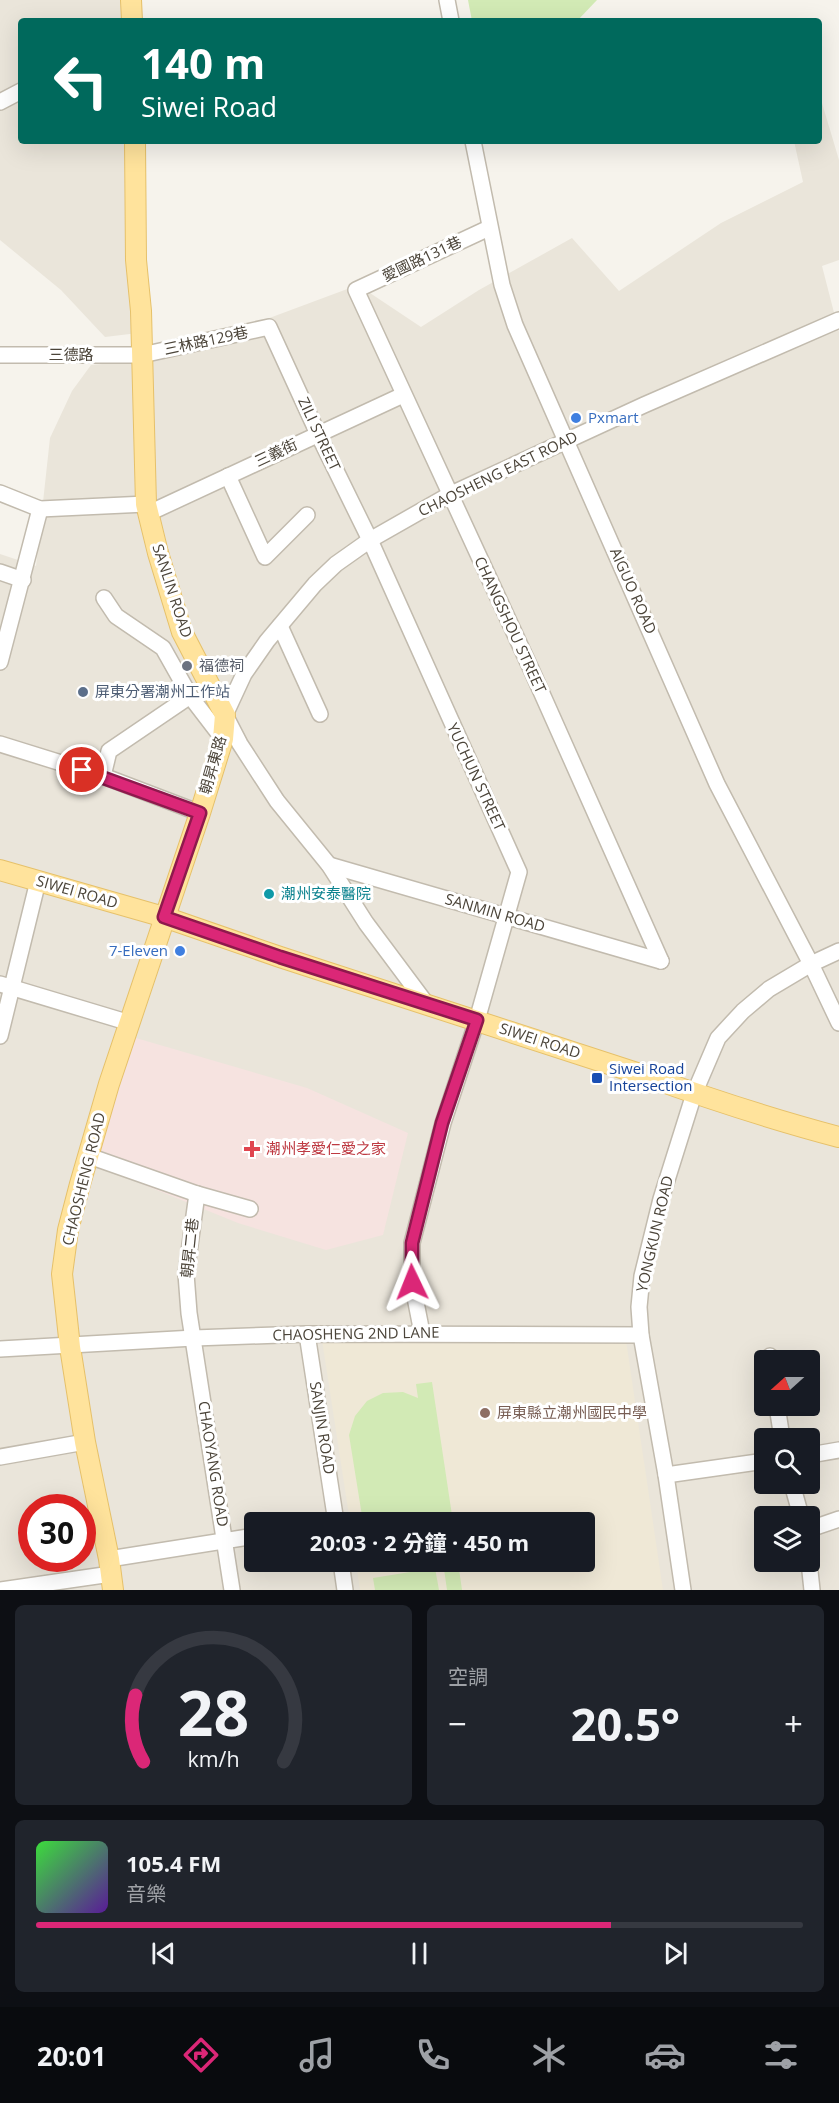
<!DOCTYPE html>
<html lang="zh-TW">
<head>
<meta charset="utf-8">
<style>
	body { margin:0; font-family:"Open Sans","Noto Sans TC",sans-serif; background:#20242c; color:#f1f3f6; height:100vh; display:flex; flex-direction:column; font-size:22px; white-space:nowrap }
	* { box-sizing:border-box; margin:0 }
	p { font-size:20px; color:#9ea1a6 }
	.icon { flex:none; width:33px; height:33px; fill:none; stroke:currentColor; stroke-width:2; stroke-linecap:round; stroke-linejoin:round }
	.map { position:relative; height:1590px; overflow:hidden }
	.drawer { display:flex; flex-direction:column; gap:15px; padding:15px; background:#0d0f14; flex:1 }
	.drawer>* { flex:none }
	.top-card { position:absolute; left:18px; top:18px; width:804px; height:126px; border-radius:6px; box-shadow:0 6px 24px #0002; background:#00695c; color:#fff; overflow:hidden }
	.needle { width:39px; rotate:249deg }
	.buttons { position:absolute; left:754px; top:1350px; display:grid; gap:12px }
	.buttons a { display:grid; place-items:center; width:66px; height:66px; border-radius:6px; background:#171b24; box-shadow:0 6px 24px #0002; font-size:30px }
	.speed { position:absolute; left:18px; top:1494px; display:flex; gap:12px; font-size:30px; font-weight:700; text-align:center }
	.speed>* { display:grid; place-content:center; width:78px; height:78px; border-radius:50%; background:#171b24; box-shadow:0 6px 24px #0002; line-height:1 }
	.speed .limit { border:9px solid #d22; background:#fff; color:#111 }
	.pin { position:absolute; display:grid; place-items:center; width:51px; height:51px; color:#fff; margin:-26px; border:3px solid #fff; border-radius:50%; box-shadow:0 2px 6px #0007 }
	.me { position:absolute; width:66px; margin:-33px; rotate:358deg; stroke-linejoin:round; filter:drop-shadow(0 0 4px #0008) }
	.turn { display:flex; align-items:center; gap:21px; height:126px; padding:0 24px; font-size:27px }
	.turn .icon { width:78px; height:78px; stroke-width:2.5 }
	.turn b { display:block; font-size:42px; line-height:51px }
	.big { font-size:45px; font-weight:700; line-height:1.1 }
	.drawer .card { flex:1; display:flex; flex-direction:column; justify-content:center; gap:9px; min-width:0; padding:0 21px; border-radius:9px; background:#20242c }
	.drawer .dial { align-items:center; gap:0 }
	.dial svg { height:156px; overflow:visible; fill:none; stroke:#363941; stroke-width:7; stroke-linecap:round; text-anchor:middle }
	.dial text { fill:#f1f3f6; stroke:none }
	.song { display:flex; align-items:center; gap:18px }
	.cover { width:72px; height:72px; border-radius:9px; background:linear-gradient(135deg,hsl(120 70% 55%),hsl(270 70% 35%)) }
	.played { height:6px; border-radius:3px; background:linear-gradient(90deg,#db2777 75%,#363941 75%) }
	.keys { display:flex; justify-content:space-around; direction:ltr }
	.heat { display:flex; justify-content:space-between; align-items:center; font-size:33px; direction:ltr }
	.drawer .tiles { flex:1; display:grid; gap:15px; grid-template-columns:1fr 1fr }
	.card:last-child { grid-column:span 2 }
	.trip { position:absolute; left:244px; top:1512px; width:351px; height:60px; border-radius:6px; background:#171b24; box-shadow:0 6px 24px #0002; font-weight:700; line-height:60px; text-align:center }
	.dock { display:flex; height:96px; justify-content:space-around; align-items:center; background:#090b0e; color:#9ea1a6 }
	.dock .icon { width:42px; height:42px }
	.dock .current { color:#db2777 }
	.dock b { font-size:27px; color:#f1f3f6 }
	.map>svg:first-child { display:block }
	.residential { fill:#eae5da; fill-rule:evenodd }
	.education { fill:#efe8d6 }
	.medical { fill:#f6e3e0 }
	.green { fill:#d2eab5 }
	.lines { fill:none; stroke-linecap:round; stroke-linejoin:round }
	.minor-casing { stroke:#c2bbae; stroke-width:18 }
	.major-casing { stroke:#e6c16a; stroke-width:22 }
	.minor { stroke:#fff; stroke-width:15 }
	.major { stroke:#ffe39c; stroke-width:20 }
	.route-casing { stroke:#8e194d; stroke-width:15 }
	.route { stroke:#db2777; stroke-width:10 }
	.shop-dot { fill:#3f7fe0; stroke:#fff; stroke-width:2 }
	.worship-dot { fill:#6b7280; stroke:#fff; stroke-width:2 }
	.service-dot { fill:#5c6f8a; stroke:#fff; stroke-width:2 }
	.culture-dot { fill:#0f9aa8; stroke:#fff; stroke-width:2 }
	.transit-dot { fill:#1a4fb4; stroke:#fff; stroke-width:2 }
	.health-dot { fill:#e0444e; stroke:#fff; stroke-width:2 }
	.education-dot { fill:#8d6e63; stroke:#fff; stroke-width:2 }
	.labels { text-anchor:middle; stroke-width:6; stroke-linejoin:round; paint-order:stroke }
	.street-label { font-size:15px; fill:#4b4439; stroke:#fff }
	.shop-label { font-size:15px; fill:#366cbe; stroke:#fff; text-anchor:start }
	.worship-label { font-size:15px; fill:#5b616d; stroke:#fff; text-anchor:start }
	.service-label { font-size:15px; fill:#4e5e75; stroke:#fff; text-anchor:start }
	.culture-label { font-size:15px; fill:#0d838f; stroke:#fff; text-anchor:start }
	.transit-label { font-size:15px; fill:#164399; stroke:#fff; text-anchor:start }
	.health-label { font-size:15px; fill:#be3a42; stroke:#fff; text-anchor:start }
	.education-label { font-size:15px; fill:#785e54; stroke:#fff; text-anchor:start }
</style>
</head>
<body>
<div class="map">
<svg width="839" height="1590" viewBox="0 0 839 1590">
	<rect width="100%" height="100%" fill="#f6f3ec"/>
	<g class="residential">
		<path d="M0 0H128L129 21H21V141H132L138 333 105 337 61 290 0 240Z"/>
		<path d="M819 93 839 160V260L822 266 839 332V1590H0V554L36 566 50 438 72 391 91 365 159 359 358 285 421 327 479 290 572 238 619 291 721 223 803 182 794 141H819ZM765 1360H810V1406H765ZM765 1438H810V1484H765ZM32 1508H82V1558H32ZM765 1516H810V1562H765ZM255 1522H585V1562H255Z"/>
	</g>
	<path class="education" d="M625 1334 663 1590H360L356 1562H585V1522H350L322 1340Z"/>
	<path class="medical" d="M129 1036 307 1088 408 1133 383 1235 326 1250 238 1223 95 1165Z"/>
	<g class="green">
		<path d="M468 0H597L577 21H472Z"/>
		<path d="M432 1382 453 1522H363L349 1435 355 1416 367 1401 383 1393 403 1392 418 1398 416 1384Z"/>
		<path d="M383 1562H433C419 1571 397 1573 383 1562Z"/>
		<path d="M443 1562H458L462 1590H447Z"/>
		<path d="M435 1568 439 1590H375L373 1578Z"/>
	</g>
	<g class="lines">
		<g class="minor-casing">
			<g id="minor">
				<path d="M447 0 451 21"/>
				<path d="M0 102 21 91"/>
				<path d="M473 141 502 285 515 325 717 784 811 964 839 1023"/>
				<path d="M489 228 356 290 531 669 661 961"/>
				<path d="M0 355H142L269 327 318 434 370 540 519 872 477 1020 443 1123 412 1243V1282L422 1333"/>
				<path d="M228 476 265 557 307 515"/>
				<path d="M0 493 40 509 146 504"/>
				<path d="M149 513 403 395"/>
				<path d="M0 572 23 580"/>
				<path d="M104 598 116 616 163 648 190 696 223 739"/>
				<path d="M280 626 320 714"/>
				<path d="M0 662 40 509"/>
				<path d="M0 744 103 776 200 813"/>
				<path d="M103 776 109 751 190 696"/>
				<path d="M329 865 661 961"/>
				<path d="M0 984 130 1023"/>
				<path d="M428 1006 366 923 329 865 277 801 240 744 225 715 244 674 267 641 315 584 336 564 370 540 449 495 644 405 839 320"/>
				<path d="M0 1036 38 881"/>
				<path d="M89 1156 197 1194 250 1209"/>
				<path d="M197 1194 186 1274 189 1313 232 1590"/>
				<path d="M307 1334 336 1522"/>
				<path d="M0 1349 194 1338 307 1334 641 1335"/>
				<path d="M770 1356V1360"/>
				<path d="M777 1406 782 1438"/>
				<path d="M810 1455 839 1450"/>
				<path d="M0 1457 85 1442"/>
				<path d="M666 1475 765 1461"/>
				<path d="M792 1484 801 1516"/>
				<path d="M810 1529 839 1519"/>
				<path d="M109 1559 255 1536"/>
				<path d="M341 1562 345 1590"/>
				<path d="M809 1562 812 1590"/>
				<path d="M1 1590 111 1574"/>
				<path d="M683 1590 666 1475 641 1335 639 1307 642 1276 661 1199 694 1094 718 1038 743 1011 769 989 811 964 839 951"/>
			</g>
		</g>
		<g class="major-casing">
			<g id="major">
				<path d="M131 0 132 21"/>
				<path d="M0 870 164 917 280 957 646 1076C710 1099 774 1120 839 1137"/>
				<path d="M113 1590 109 1559 85 1442 70 1347 62 1274 68 1230 80 1184 109 1084 200 813 223 739 225 715 182 632 158 553 146 504 141 311 136 260 135 141"/>
			</g>
		</g>
		<use href="#minor" class="minor"/>
		<use href="#major" class="major"/>
	</g>
	<g class="lines">
		<g class="route-casing">
			<path id="route" d="M82 770 200 813 164 917 280 957 477 1020 442 1123 412 1243V1282"/>
		</g>
		<use href="#route" class="route"/>
	</g>
	<g class="shop-dot">
		<circle cx="576" cy="418" r="6"/>
		<circle cx="180" cy="951" r="6"/>
	</g>
	<circle class="worship-dot" cx="187" cy="666" r="6"/>
	<circle class="service-dot" cx="83" cy="692" r="6"/>
	<circle class="culture-dot" cx="269" cy="894" r="6"/>
	<rect class="transit-dot" x="591" y="1072" width="12" height="12" rx="3"/>
	<path class="health-dot" d="M249 1140h6v6h6v6h-6v6h-6v-6h-6v-6h6z"/>
	<circle class="education-dot" cx="485" cy="1413" r="6"/>
	<g class="labels">
		<g class="street-label">
			<text transform="translate(422 259) rotate(-25)" y="5">愛國路131巷</text>
			<text transform="translate(206 341) rotate(-12)" y="5">三林路129巷</text>
			<text x="71" y="360">三德路</text>
			<text transform="translate(319 434) rotate(65)" y="5">ZILI STREET</text>
			<text transform="translate(276 453) rotate(-25)" y="5">三義街</text>
			<text transform="translate(498 474) rotate(-26)" y="5">CHAOSHENG EAST ROAD</text>
			<text transform="translate(172 591) rotate(72)" y="5">SANLIN ROAD</text>
			<text transform="translate(633 591) rotate(66)" y="5">AIGUO ROAD</text>
			<text transform="translate(510 625) rotate(65)" y="5">CHANGSHOU STREET</text>
			<text transform="translate(213 765) rotate(-74)" y="5">朝昇東路</text>
			<text transform="translate(476 777) rotate(65)" y="5">YUCHUN STREET</text>
			<text transform="translate(77 892) rotate(16)" y="5">SIWEI ROAD</text>
			<text transform="translate(495 913) rotate(16)" y="5">SANMIN ROAD</text>
			<text transform="translate(540 1041) rotate(18)" y="5">SIWEI ROAD</text>
			<text transform="translate(84 1179) rotate(-76)" y="5">CHAOSHENG ROAD</text>
			<text transform="translate(655 1234) rotate(-77)" y="5">YONGKUN ROAD</text>
			<text transform="translate(190 1248) rotate(-84)" y="5">朝昇二巷</text>
			<text transform="translate(356 1334) rotate(-1)" y="5">CHAOSHENG 2ND LANE</text>
			<text transform="translate(322 1428) rotate(81)" y="5">SANJIN ROAD</text>
			<text transform="translate(213 1464) rotate(81)" y="5">CHAOYANG ROAD</text>
		</g>
		<g class="shop-label">
			<text x="588" y="423">Pxmart</text>
			<text x="168" y="956" text-anchor="end">7-Eleven</text>
		</g>
		<g class="worship-label">
			<text x="199" y="671">福德祠</text>
		</g>
		<g class="service-label">
			<text x="95" y="697">屏東分署潮州工作站</text>
		</g>
		<g class="culture-label">
			<text x="281" y="899">潮州安泰醫院</text>
		</g>
		<g class="transit-label">
			<text x="609" y="1074">Siwei Road<tspan x="609" dy="17">Intersection</tspan></text>
		</g>
		<g class="health-label">
			<text x="266" y="1154">潮州孝愛仁愛之家</text>
		</g>
		<g class="education-label">
			<text x="497" y="1418">屏東縣立潮州國民中學</text>
		</g>
	</g>
</svg>
<div class="buttons">
<a><svg class="needle" viewBox="-14 -14 28 28"><path d="M0-13l5 13h-10z" fill="#e53935"/><path d="M0 13l5-13h-10z" fill="#9ea1a6"/></svg></a>
<a><svg class="icon" aria-label="search" viewBox="0 0 24 24"><circle cx="10" cy="10" r="6"/><path d="M15 15l6 6"/></svg></a>
<a><svg class="icon" aria-label="layers" viewBox="0 0 24 24"><path d="M12 4l9 5-9 5-9-5zM3 14l9 5 9-5"/></svg></a>
</div>
<div class="speed"><div class="limit">30</div></div>
<div class="pin" style="left:82px;top:770px;background:#d93025"><svg class="icon" aria-label="arrive" viewBox="0 0 24 24"><path d="M6 21V4h12l-3 4 3 4H6"/></svg></div>
<svg class="me" style="left:412px;top:1282px" viewBox="-20 -20 40 40"><path d="M0-17L14 15 0 8-14 15z" fill="#db2777" stroke="#fff" stroke-width="4"/></svg>
<div class="trip">20:03 · 2 分鐘 · 450 m</div>
<div class="top-card">
<div class="turn"><svg class="icon" aria-label="left" viewBox="0 0 24 24"><path d="M17 20v-9H6M10 6l-5 5 5 5"/></svg><div><b>140 m</b>Siwei Road</div></div>
</div>
</div>
<section class="drawer">
<div class="tiles">
<div class="card dial"><svg viewBox="0 0 100 80">
<path d="M14 69A42 42 0 1 1 86 69"/>
<path d="M14 69A42 42 0 0 1 10 35" stroke="#db2777"/>
<text x="50" y="56" font-size="32" font-weight="700">28</text>
<text x="50" y="72" font-size="11">km/h</text>
</svg></div>
<div class="card"><p>空調</p>
<div class="heat"><a>−</a><b class="big">20.5°</b><a>+</a></div>
</div>
<div class="card">
<div class="song"><i class="cover"></i><div><b>105.4 FM</b><p>音樂</p></div></div>
<div class="played"></div>
<div class="keys"><svg class="icon" aria-label="previous" viewBox="0 0 24 24"><path d="M18 5L8 12l10 7zM5 5v14"/></svg><svg class="icon" aria-label="pause" viewBox="0 0 24 24"><path d="M8 5v14M16 5v14"/></svg><svg class="icon" aria-label="next" viewBox="0 0 24 24"><path d="M6 5l10 7-10 7zM19 5v14"/></svg></div>
</div>
</div>
</section>
<nav class="dock">
<b>20:01</b>
<svg class="icon current" aria-label="directions" viewBox="0 0 24 24"><path d="M12 3l9 9-9 9-9-9zM9 14v-3h6M13 9l2 2-2 2"/></svg>
<svg class="icon" aria-label="music" viewBox="0 0 24 24"><path d="M9 18V5l10-2v13"/><circle cx="6" cy="18" r="3"/><circle cx="16" cy="16" r="3"/></svg>
<svg class="icon" aria-label="phone" viewBox="0 0 24 24"><path d="M5 4h4l2 5-3 2q2 4 5 5l2-3 5 2v4C11 20 4 13 5 4z"/></svg>
<svg class="icon" aria-label="climate" viewBox="0 0 24 24"><path d="M12 3v18M4 7l16 10M4 17L20 7"/></svg>
<svg class="icon" aria-label="car" viewBox="0 0 24 24"><path d="M5 17H2v-5l4-1 3-4h7l3 4 3 1v5h-3M9 17h6M6 11h13"/><circle cx="7" cy="17" r="2"/><circle cx="17" cy="17" r="2"/></svg>
<svg class="icon" aria-label="filters" viewBox="0 0 24 24"><path d="M4 7h16M4 17h16"/><circle cx="9" cy="7" r="2"/><circle cx="15" cy="17" r="2"/></svg>
</nav>
</body>
</html>
